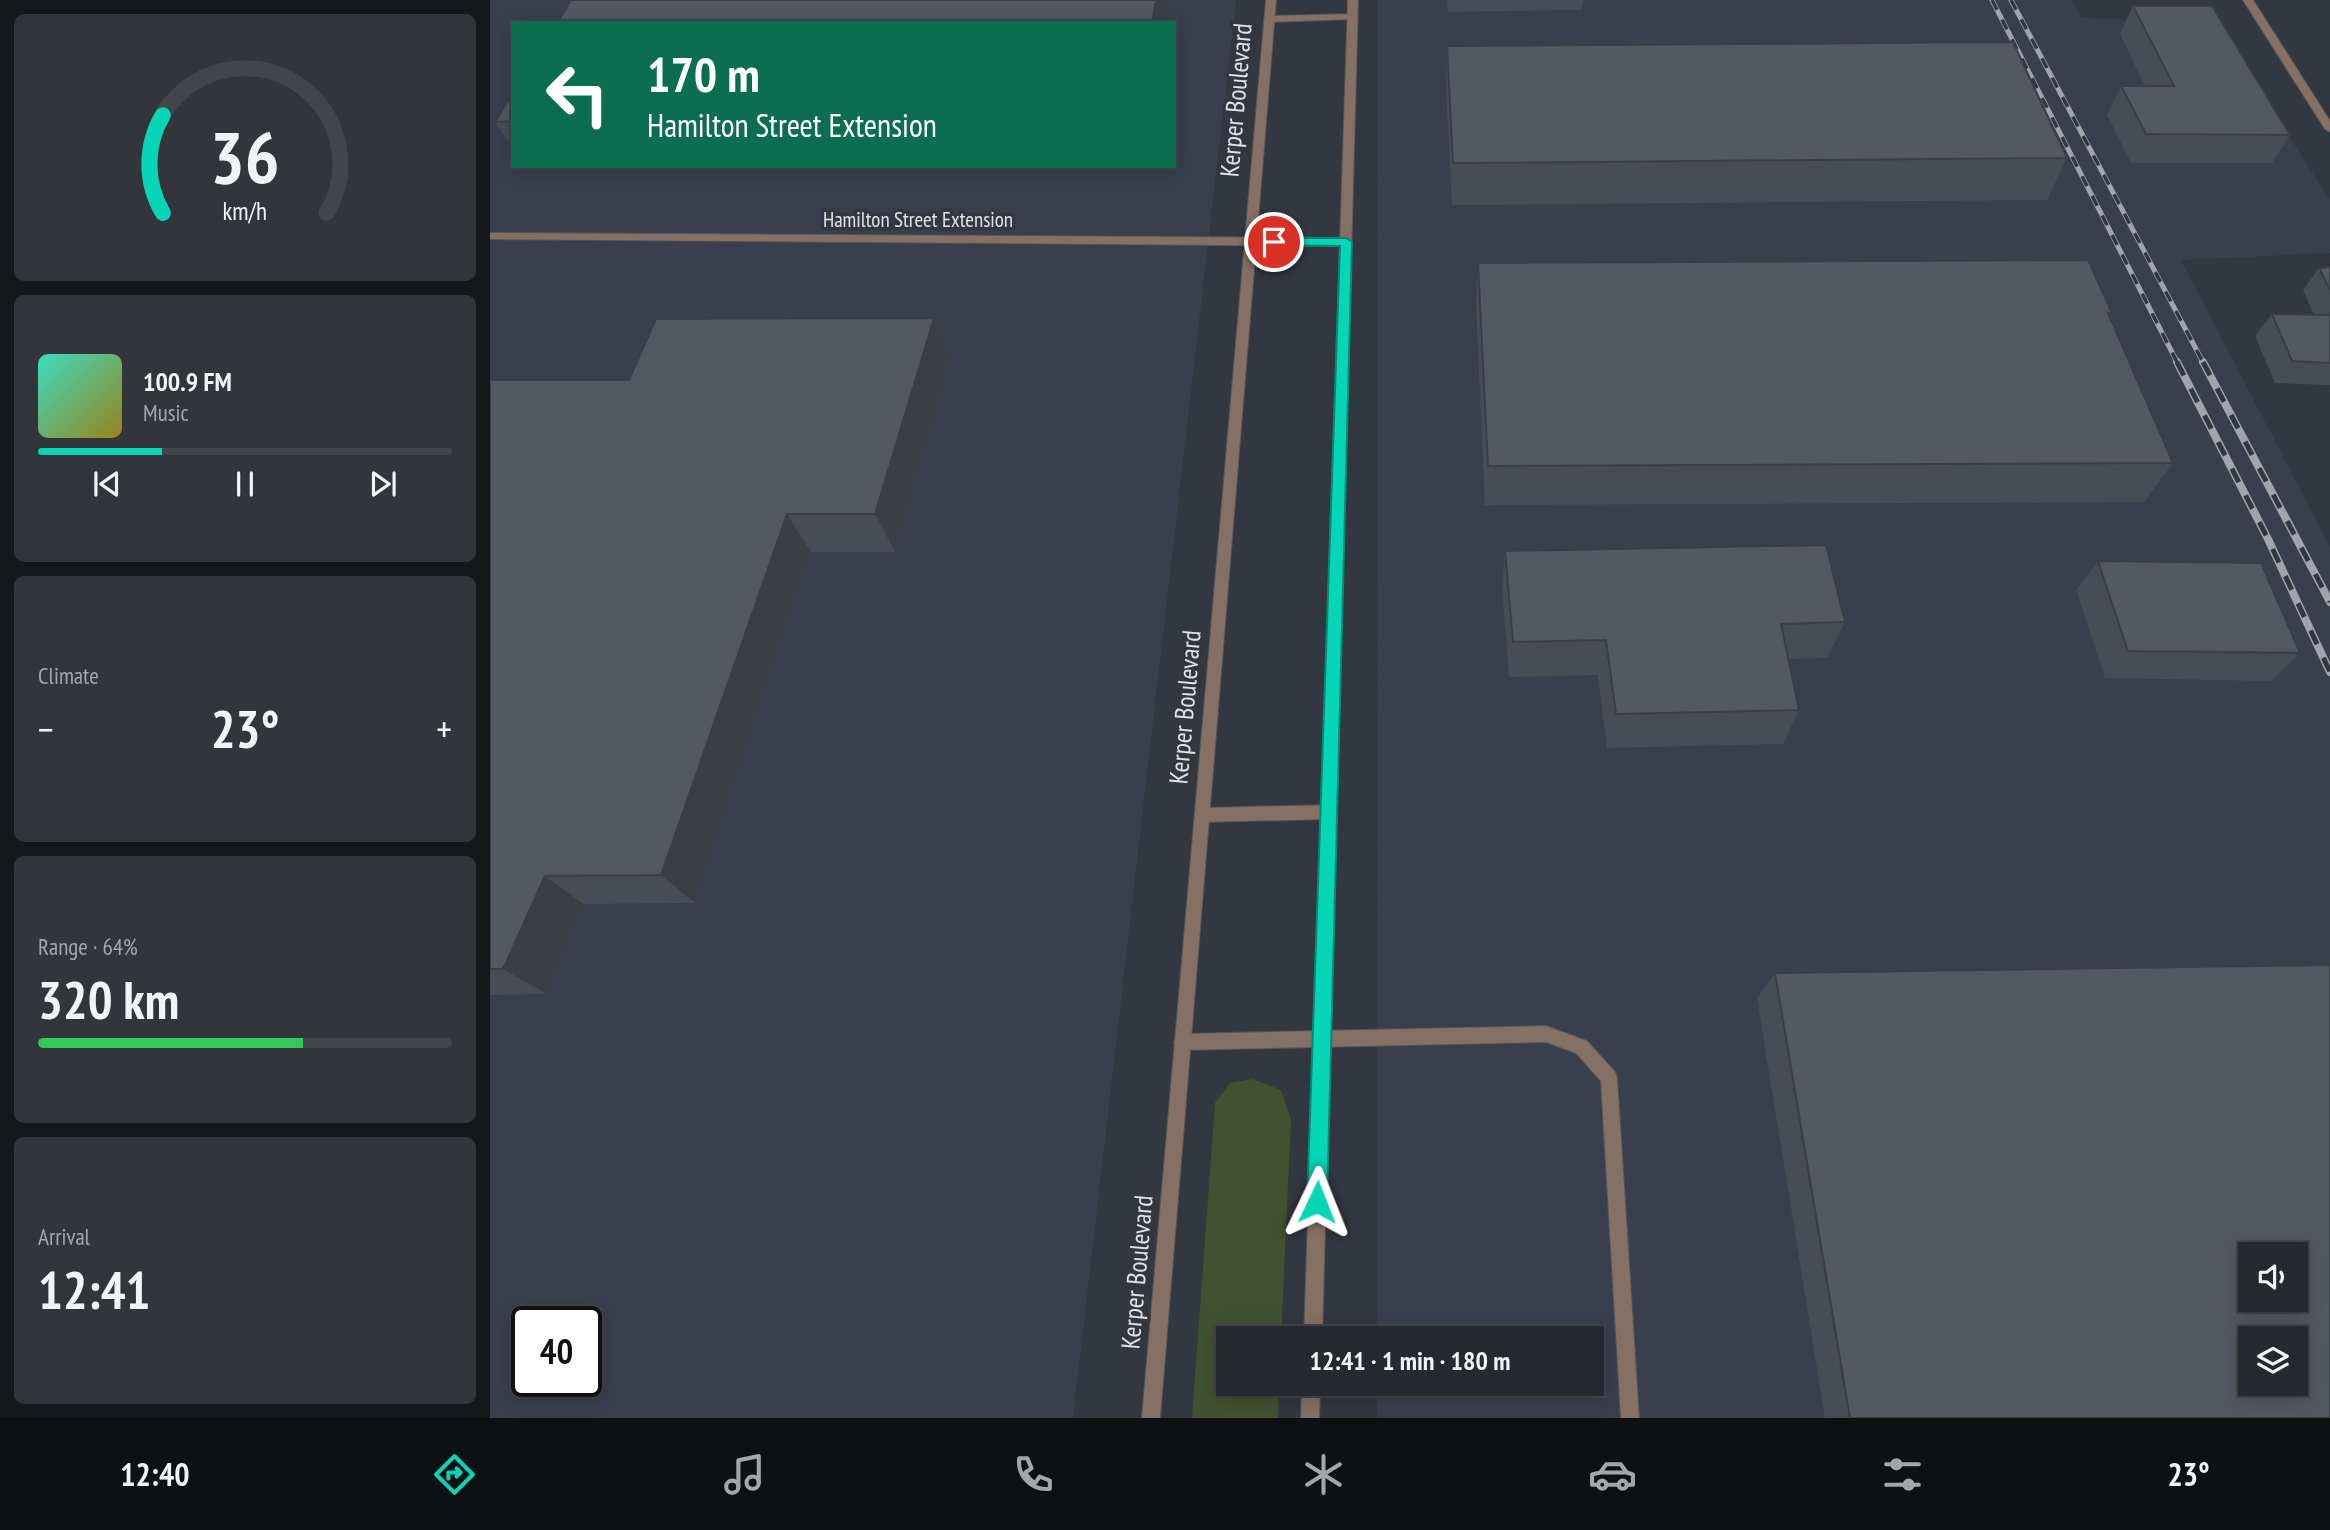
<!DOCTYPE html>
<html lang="en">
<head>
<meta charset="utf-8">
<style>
	body { margin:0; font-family:"PT Sans Narrow",sans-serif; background:#32353b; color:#f1f3f6; height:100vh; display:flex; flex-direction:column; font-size:26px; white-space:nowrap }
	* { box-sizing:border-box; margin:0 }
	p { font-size:23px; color:#a4a6aa }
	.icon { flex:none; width:38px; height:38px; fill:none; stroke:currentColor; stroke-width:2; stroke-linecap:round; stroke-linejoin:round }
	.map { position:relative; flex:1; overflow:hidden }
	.side { display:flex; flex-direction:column; gap:14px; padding:14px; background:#15171a; width:490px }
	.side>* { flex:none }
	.top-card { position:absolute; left:21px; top:21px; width:665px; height:147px; border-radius:0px; box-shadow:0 4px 18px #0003,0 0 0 2px #42454b; background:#0b6e4f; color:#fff; overflow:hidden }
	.buttons { position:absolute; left:1748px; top:1242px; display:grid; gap:14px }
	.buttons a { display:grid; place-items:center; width:70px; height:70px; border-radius:0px; background:#26292f; box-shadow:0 4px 18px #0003,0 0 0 2px #42454b; font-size:35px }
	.speed { position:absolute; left:21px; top:1306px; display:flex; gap:14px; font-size:35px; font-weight:700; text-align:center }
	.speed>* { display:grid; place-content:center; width:91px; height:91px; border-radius:50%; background:#26292f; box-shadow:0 4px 18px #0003,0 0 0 2px #42454b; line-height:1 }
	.speed .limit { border:4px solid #111; border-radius:10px; background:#fff; color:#111 }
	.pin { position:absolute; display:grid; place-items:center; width:60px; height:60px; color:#fff; margin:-30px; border:4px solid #fff; border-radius:50%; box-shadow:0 2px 7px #0007 }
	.me { position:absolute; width:77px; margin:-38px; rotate:2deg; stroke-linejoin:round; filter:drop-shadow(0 0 5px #0008) }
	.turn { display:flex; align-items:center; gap:24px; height:147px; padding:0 21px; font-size:32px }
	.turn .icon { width:91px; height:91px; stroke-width:2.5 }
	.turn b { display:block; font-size:49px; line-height:60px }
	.big { font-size:52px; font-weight:700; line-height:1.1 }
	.side .tile { flex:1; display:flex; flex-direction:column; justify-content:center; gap:10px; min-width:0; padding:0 24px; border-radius:10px; background:#32353b }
	.side .dial { align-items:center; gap:0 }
	.dial svg { height:182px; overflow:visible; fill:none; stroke:#42454b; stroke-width:7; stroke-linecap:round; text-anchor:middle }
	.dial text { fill:#f1f3f6; stroke:none }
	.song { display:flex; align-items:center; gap:21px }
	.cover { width:84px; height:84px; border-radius:10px; background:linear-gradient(135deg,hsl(170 70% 55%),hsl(50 70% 35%)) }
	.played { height:7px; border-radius:4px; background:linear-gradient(90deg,#06d5b6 30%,#42454b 30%) }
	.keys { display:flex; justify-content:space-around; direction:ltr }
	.heat { display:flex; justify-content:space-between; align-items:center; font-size:38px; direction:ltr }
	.charge { height:10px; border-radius:5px; background:linear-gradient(90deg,#34c759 64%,#42454b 0) }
	.trip { position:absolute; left:726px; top:1326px; width:388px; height:70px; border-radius:0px; background:#26292f; box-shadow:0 4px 18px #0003,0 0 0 2px #42454b; font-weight:700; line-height:70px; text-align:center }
	.tabs { display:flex; height:112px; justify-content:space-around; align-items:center; background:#0f1013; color:#a4a6aa }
	.tabs .icon { width:49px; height:49px }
	.tabs .current { color:#06d5b6 }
	.tabs b { font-size:32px; color:#f1f3f6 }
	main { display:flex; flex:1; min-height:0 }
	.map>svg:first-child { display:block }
	.built { fill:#393f4d; fill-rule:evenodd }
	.green { fill:#42512f }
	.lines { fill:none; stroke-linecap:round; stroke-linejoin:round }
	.service-casing { stroke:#52565d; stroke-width:2 }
	.minor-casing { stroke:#52565d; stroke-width:2 }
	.tertiary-casing { stroke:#52565d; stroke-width:2 }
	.service { fill:#866f63; fill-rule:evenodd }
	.minor { fill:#866f63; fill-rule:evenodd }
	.tertiary { fill:#866f63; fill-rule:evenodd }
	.rail-far1-casing { stroke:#a1a4ab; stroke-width:5 }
	.rail-casing { stroke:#a1a4ab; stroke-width:8 }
	.rail-far1 { stroke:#33373f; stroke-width:3.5; stroke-dasharray:11; stroke-linecap:butt }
	.rail { stroke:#33373f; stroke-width:5; stroke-dasharray:15; stroke-linecap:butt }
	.wall { fill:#484c54 }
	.shaded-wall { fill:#3b3e45 }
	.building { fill:#545862; stroke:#3b3e45; stroke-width:2; fill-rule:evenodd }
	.route { fill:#06d5b6; stroke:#048a76; stroke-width:2 }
	.labels { text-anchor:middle; stroke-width:7; stroke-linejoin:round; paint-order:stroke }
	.far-street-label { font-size:21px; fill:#e0e2e8; stroke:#33373f }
	.street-label { font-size:26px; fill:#e0e2e8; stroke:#33373f }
</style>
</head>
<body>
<main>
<section class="side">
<div class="tile dial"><svg viewBox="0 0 100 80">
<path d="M14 69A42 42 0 1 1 86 69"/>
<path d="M14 69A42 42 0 0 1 14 26" stroke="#06d5b6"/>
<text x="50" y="56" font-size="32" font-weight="700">36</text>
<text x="50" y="72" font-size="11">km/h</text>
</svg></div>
<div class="tile">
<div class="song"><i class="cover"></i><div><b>100.9 FM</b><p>Music</p></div></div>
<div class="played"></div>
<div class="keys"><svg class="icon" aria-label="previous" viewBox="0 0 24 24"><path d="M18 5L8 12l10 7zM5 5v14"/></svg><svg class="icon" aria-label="pause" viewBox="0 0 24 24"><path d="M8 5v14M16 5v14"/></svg><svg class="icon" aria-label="next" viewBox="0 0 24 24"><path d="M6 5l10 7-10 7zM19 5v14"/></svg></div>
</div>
<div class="tile"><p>Climate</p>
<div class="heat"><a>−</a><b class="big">23°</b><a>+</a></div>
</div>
<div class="tile"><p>Range · 64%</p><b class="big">320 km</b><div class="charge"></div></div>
<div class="tile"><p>Arrival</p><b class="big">12:41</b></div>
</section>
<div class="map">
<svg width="1840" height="1418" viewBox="0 0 1840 1418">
	<rect width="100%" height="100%" fill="#33373f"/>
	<g class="built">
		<path d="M0 0H746L583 1418H0ZM23 23H684V166H23ZM37 1321H96V1381H37Z"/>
		<path d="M888 0H1581L1592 17 1728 26 1840 200V253L1691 260 1840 547V1418H887V1384H1102V1339H887ZM1760 1255H1806V1300H1760ZM1760 1339H1806V1384H1760Z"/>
	</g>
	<path class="green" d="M762 1079 791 1090 801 1119 791 1339H738V1384H789L788 1418H702L725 1103 740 1083Z"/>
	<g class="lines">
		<g class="service-casing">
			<g id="service">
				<path d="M863 14 866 15V19L779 22 774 19 779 16Z"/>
				<path d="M839 805 844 807 846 812 844 817 839 819 712 822 707 820 705 815 707 810 712 808Z"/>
				<path d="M1056 1026 1097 1041 1125 1072 1127 1078 1149 1418H1131L1111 1081 1086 1053 1056 1042 692 1050 686 1048 684 1042 686 1036 692 1034Z"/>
			</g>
		</g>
		<g class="minor-casing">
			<g id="minor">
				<path d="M1753 0H1763L1840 121V132L1835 129Z"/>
				<path d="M0 233 856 238 861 242 856 246 0 239Z"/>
			</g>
		</g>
		<g class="tertiary-casing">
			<g id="tertiary">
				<path d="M776 0H786L670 1418H652Z"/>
				<path d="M858 0H868L832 1339H814Z"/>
				<path d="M812 1384H830L829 1418H811Z"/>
			</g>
		</g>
		<use href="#service" class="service"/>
		<use href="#minor" class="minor"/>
		<use href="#tertiary" class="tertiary"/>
		<g class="rail-far1-casing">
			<g id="rail-far1">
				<path d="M1502 0 1688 364"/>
				<path d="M1521 0 1714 364"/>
			</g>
		</g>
		<g class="rail-casing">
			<g id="rail">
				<path d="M1687 362 1778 539 1840 672"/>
				<path d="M1713 362 1840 602"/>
			</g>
		</g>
		<use href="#rail-far1" class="rail-far1"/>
		<use href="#rail" class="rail"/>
	</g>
	<g class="wall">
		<path d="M957 0H1093L1091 10 958 12Z"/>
		<path d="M1643 6 1800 135 1782 163H1641L1617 115 1631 86H1655L1630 34Z"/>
		<path d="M957 46 1577 158 1557 200 962 205 956 88Z"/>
		<path d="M23 93V149L5 122Z"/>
		<path d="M988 263 1622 313 1619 317 1683 463 1654 502 995 505 986 304Z"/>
		<path d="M1840 267V385L1785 383 1765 336 1782 314 1824 315 1813 290 1829 268Z"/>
		<path d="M444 318 461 358 405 552H321L205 903 94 904 57 994 0 995V380H139Z"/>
		<path d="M1015 551 1355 622 1337 658 1298 659 1309 710 1293 744 1117 748 1108 675 1019 677 1012 588Z"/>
		<path d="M1608 561 1810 653 1781 681 1615 678 1586 590Z"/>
		<path d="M1285 973 1840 1418H1335L1267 998Z"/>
	</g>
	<g class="shaded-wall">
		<path d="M666 0H672L676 23H662Z"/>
		<path d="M444 318 461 358 405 552 385 514Z"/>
		<path d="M297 514 321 552 205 903 171 875Z"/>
		<path d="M55 876 94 904 57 994 13 969Z"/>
	</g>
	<g class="building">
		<path d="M81 0H666L662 23H67Z"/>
		<path d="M1643 6H1722L1800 135 1656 134 1631 86H1684Z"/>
		<path d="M1523 42 1577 158 963 163 957 46Z"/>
		<path d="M23 93V121L5 122Z"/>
		<path d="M1598 260 1622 313H1618L1683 463 998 466 988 263Z"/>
		<path d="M1840 267V290L1829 268Z"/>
		<path d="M1782 314 1840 315V363L1802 361Z"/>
		<path d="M444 318 385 514H297L171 875 55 876 13 969H0V380H139L166 319Z"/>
		<path d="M1336 545 1355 622 1291 624 1309 710 1126 714 1116 640 1023 642 1015 551Z"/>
		<path d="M1608 561 1771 563 1810 653 1638 651Z"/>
		<path d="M1840 965V1418H1360L1285 973ZM1760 1255H1806V1300H1760ZM1760 1339H1806V1384H1760Z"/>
	</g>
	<path class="route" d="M784 238H856L862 242 837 1202 834 1209 827 1212 820 1209 817 1202 850 246 780 245 778 242Z"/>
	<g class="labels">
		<g class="far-street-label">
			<text x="428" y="227">Hamilton Street Extension</text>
		</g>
		<g class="street-label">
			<text transform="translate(746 100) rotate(-85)" y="9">Kerper Boulevard</text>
			<text transform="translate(695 707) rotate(-85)" y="9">Kerper Boulevard</text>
			<text transform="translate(647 1272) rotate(-85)" y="9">Kerper Boulevard</text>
		</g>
	</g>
</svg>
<div class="buttons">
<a><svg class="icon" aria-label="sound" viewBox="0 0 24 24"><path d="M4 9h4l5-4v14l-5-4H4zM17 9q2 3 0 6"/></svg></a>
<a><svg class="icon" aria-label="layers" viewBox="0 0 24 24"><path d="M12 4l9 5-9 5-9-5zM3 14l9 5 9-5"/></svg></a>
</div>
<div class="speed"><div class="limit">40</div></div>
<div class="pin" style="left:784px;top:242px;background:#d93025"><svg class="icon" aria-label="arrive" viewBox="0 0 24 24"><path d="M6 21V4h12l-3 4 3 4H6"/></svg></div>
<svg class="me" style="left:827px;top:1202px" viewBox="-20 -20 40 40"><path d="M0-17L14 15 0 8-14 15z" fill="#06d5b6" stroke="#fff" stroke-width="4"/></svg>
<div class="trip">12:41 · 1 min · 180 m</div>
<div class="top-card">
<div class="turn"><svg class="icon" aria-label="left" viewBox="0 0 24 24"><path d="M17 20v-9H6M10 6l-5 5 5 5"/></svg><div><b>170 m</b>Hamilton Street Extension</div></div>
</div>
</div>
</main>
<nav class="tabs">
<b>12:40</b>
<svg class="icon current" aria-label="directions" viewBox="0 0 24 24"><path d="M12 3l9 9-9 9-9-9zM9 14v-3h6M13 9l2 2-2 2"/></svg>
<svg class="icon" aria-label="music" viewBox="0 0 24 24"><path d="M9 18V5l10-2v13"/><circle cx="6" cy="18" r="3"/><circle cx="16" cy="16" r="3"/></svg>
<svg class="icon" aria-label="phone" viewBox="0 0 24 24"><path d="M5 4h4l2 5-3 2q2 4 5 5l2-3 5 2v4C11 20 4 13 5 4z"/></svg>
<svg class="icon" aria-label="climate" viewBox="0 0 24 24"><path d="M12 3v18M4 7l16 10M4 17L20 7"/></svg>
<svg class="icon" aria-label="car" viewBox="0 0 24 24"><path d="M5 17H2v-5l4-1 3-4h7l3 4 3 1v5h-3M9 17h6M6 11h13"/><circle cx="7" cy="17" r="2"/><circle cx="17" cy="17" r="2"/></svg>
<svg class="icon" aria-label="filters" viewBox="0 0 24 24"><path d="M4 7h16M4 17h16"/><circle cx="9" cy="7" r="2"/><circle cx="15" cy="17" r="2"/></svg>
<b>23°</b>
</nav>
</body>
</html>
